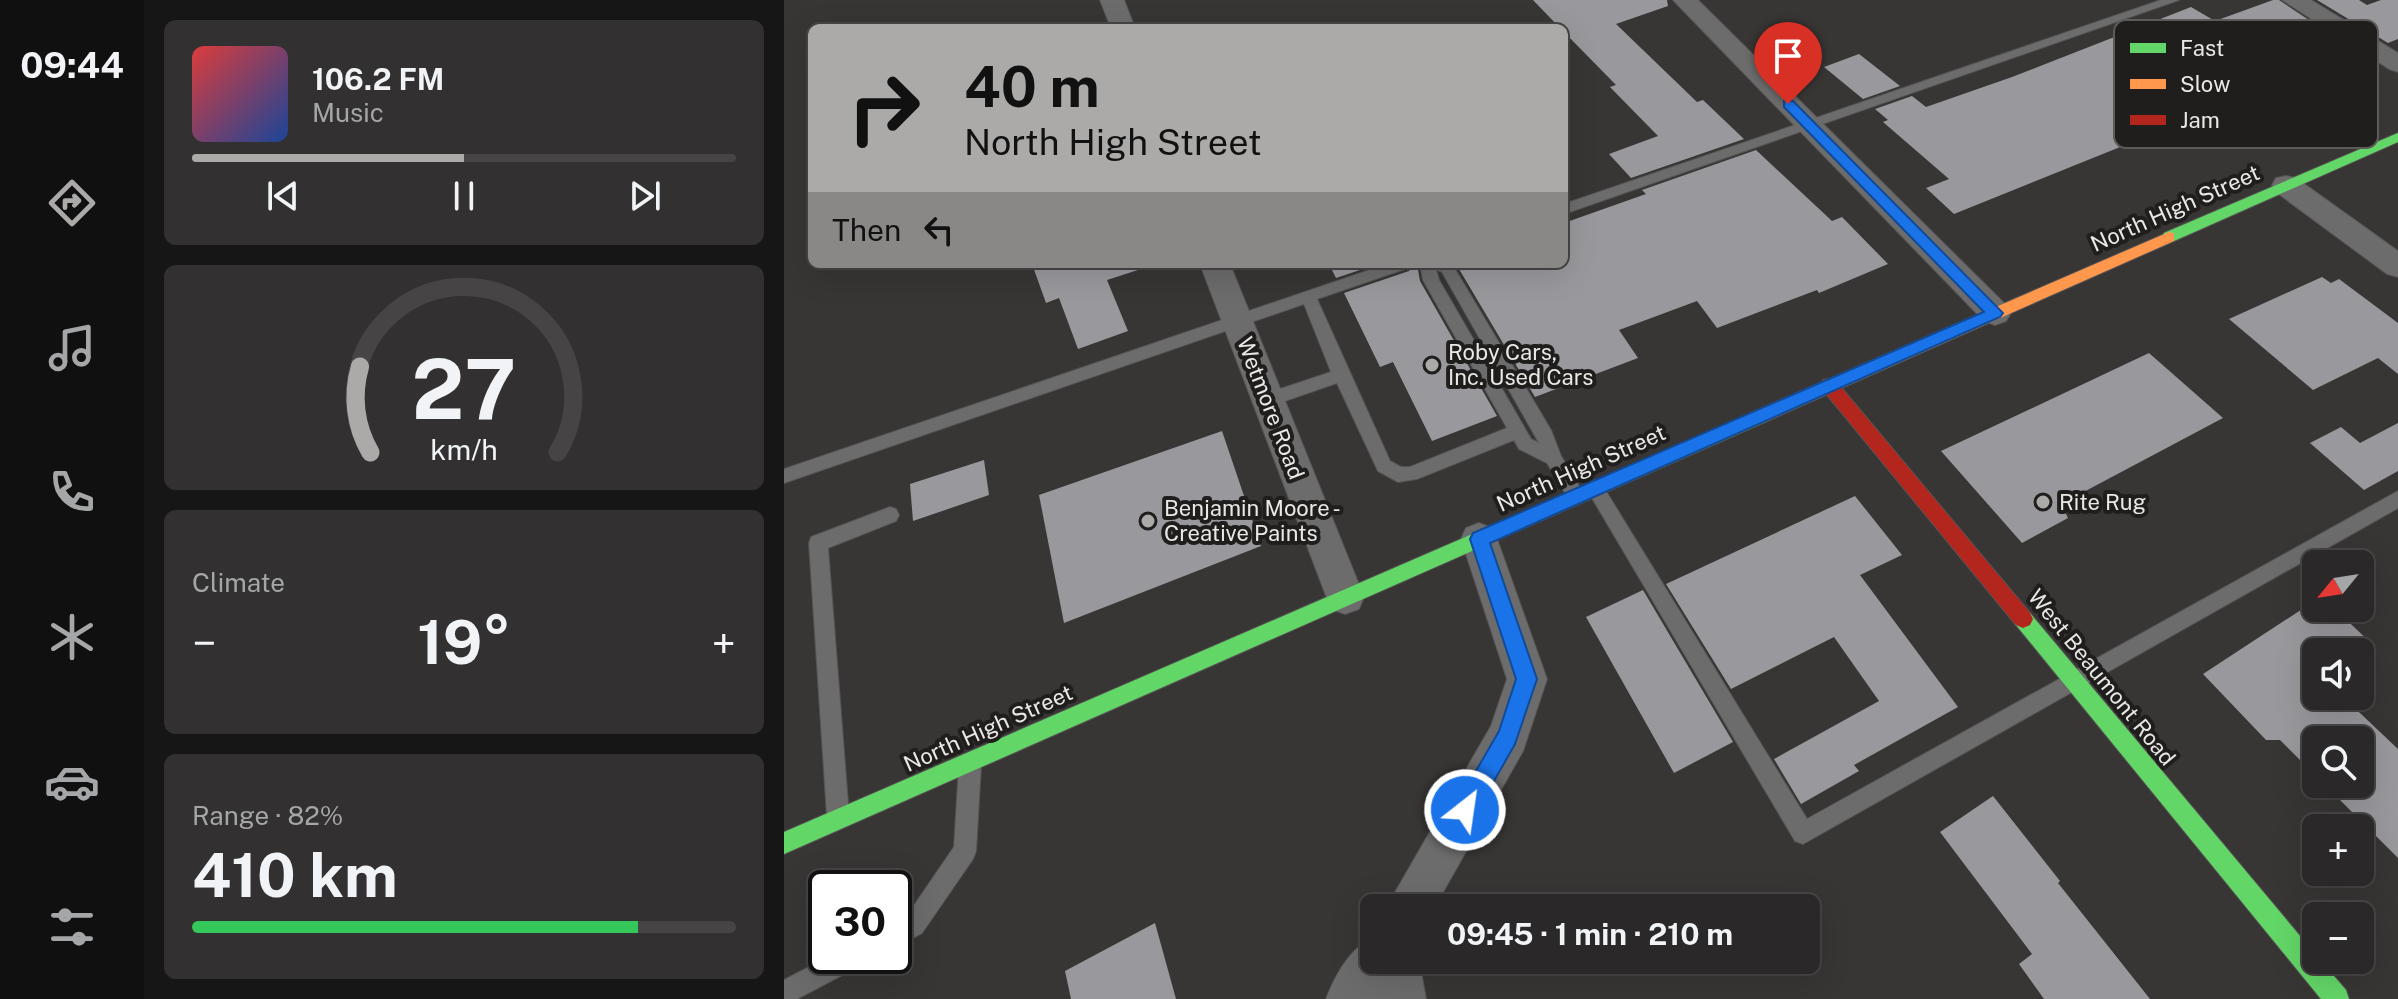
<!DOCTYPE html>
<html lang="en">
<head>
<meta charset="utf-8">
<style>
	body { margin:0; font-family:"Public Sans",sans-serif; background:#323030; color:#f1f3f6; height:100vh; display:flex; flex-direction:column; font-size:30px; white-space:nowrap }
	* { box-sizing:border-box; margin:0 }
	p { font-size:26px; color:#a5a6a8 }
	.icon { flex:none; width:44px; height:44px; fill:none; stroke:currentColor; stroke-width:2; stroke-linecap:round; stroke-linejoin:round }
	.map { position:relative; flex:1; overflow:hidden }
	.drawer { display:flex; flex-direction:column; gap:20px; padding:20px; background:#171616; width:640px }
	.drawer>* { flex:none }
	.banner { position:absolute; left:24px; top:24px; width:760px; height:244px; border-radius:12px; box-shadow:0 8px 32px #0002,0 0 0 2px #464445; background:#acaaa9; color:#111; overflow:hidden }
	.needle { width:52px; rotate:240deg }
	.controls { position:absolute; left:1518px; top:550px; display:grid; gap:16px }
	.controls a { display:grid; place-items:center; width:72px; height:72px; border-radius:12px; background:#2a2828; box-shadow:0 8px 32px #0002,0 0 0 2px #464445; font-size:40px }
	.speed { position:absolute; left:24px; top:870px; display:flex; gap:16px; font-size:40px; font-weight:700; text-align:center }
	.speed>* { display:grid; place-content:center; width:104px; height:104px; border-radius:50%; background:#2a2828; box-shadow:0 8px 32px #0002,0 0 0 2px #464445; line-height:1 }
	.speed .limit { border:4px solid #111; border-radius:12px; background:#fff; color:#111 }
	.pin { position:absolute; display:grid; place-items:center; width:68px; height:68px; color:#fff; margin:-82px -34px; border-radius:50% 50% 50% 0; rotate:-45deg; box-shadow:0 0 8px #0007 }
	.pin .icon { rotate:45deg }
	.me { position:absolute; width:88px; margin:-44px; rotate:30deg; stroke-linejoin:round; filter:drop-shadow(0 0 6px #0008) }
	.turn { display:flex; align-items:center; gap:28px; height:168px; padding:0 24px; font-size:36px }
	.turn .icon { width:104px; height:104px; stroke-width:2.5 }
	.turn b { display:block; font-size:56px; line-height:68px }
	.then { display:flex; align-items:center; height:76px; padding:0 24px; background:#0003; gap:16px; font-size:30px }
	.big { font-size:60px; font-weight:700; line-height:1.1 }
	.drawer .tile { flex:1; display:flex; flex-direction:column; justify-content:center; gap:12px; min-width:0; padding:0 28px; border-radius:12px; background:#323030 }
	.drawer .dial { align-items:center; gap:0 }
	.dial svg { height:208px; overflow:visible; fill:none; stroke:#464445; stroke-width:7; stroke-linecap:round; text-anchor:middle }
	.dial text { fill:#f1f3f6; stroke:none }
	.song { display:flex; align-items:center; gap:24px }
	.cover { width:96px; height:96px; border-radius:12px; background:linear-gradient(135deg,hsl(0 70% 55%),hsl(220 70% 35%)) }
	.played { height:8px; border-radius:4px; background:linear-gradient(90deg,#acaaa9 50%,#464445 50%) }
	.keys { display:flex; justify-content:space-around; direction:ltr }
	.heat { display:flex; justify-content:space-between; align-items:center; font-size:44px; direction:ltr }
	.charge { height:12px; border-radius:6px; background:linear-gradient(90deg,#34c759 82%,#464445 0) }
	.trip { position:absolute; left:576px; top:894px; width:460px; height:80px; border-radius:12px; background:#2a2828; box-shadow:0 8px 32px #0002,0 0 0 2px #464445; font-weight:700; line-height:80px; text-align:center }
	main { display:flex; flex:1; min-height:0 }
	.dock { display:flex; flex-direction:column; width:144px; justify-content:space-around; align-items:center; background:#111010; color:#a5a6a8 }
	.dock .icon { width:56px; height:56px }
	.dock .selected { color:#acaaa9 }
	.dock b { font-size:36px; color:#f1f3f6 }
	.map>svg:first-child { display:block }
	.building { fill:#99989c }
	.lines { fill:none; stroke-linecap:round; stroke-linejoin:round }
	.lane-casing { stroke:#545252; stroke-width:2 }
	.street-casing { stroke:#545252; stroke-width:2 }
	.fast-casing { stroke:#545252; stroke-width:2 }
	.slow-casing { stroke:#545252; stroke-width:2 }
	.jam-casing { stroke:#545252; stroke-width:2 }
	.lane { fill:#6d6c6d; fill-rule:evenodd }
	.street { fill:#6d6c6d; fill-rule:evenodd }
	.fast { fill:#63d668; fill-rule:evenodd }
	.slow { fill:#ff974d; fill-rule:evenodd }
	.jam { fill:#b3261e; fill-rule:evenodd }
	.route { fill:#1a73e8; stroke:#114b97; stroke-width:2 }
	.poi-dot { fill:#acaaa9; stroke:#1f1e1d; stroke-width:3 }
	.labels { text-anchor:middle; stroke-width:8; stroke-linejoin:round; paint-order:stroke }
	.street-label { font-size:22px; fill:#eae8e7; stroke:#1f1e1d }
	.poi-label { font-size:22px; fill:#eae8e7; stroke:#1f1e1d; text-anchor:start }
	.key { fill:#1f1e1d; stroke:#5c5b5a; stroke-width:2 }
	.key-label { font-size:22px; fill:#eae8e7 }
</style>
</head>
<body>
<main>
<nav class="dock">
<b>09:44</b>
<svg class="icon selected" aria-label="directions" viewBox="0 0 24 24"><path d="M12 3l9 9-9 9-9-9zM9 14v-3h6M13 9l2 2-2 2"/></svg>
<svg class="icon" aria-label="music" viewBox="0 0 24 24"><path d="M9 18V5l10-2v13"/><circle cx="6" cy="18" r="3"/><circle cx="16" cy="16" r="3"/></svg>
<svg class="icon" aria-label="phone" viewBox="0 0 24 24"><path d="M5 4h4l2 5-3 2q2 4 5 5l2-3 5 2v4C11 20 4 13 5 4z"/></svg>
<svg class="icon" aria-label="climate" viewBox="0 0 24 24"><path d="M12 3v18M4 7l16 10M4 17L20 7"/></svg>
<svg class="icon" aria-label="car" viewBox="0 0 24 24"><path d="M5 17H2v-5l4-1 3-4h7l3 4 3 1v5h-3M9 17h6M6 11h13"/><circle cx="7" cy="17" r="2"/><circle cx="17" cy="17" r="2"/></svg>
<svg class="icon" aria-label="filters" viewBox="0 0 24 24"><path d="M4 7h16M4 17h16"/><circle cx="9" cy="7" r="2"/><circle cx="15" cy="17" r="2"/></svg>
</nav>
<section class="drawer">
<div class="tile">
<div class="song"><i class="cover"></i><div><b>106.2 FM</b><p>Music</p></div></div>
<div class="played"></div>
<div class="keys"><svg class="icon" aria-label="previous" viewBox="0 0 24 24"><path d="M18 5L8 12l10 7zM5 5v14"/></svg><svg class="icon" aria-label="pause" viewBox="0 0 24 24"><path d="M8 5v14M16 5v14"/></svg><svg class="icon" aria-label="next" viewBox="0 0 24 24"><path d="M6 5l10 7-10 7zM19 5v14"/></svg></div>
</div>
<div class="tile dial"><svg viewBox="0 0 100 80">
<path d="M14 69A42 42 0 1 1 86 69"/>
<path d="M14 69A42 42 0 0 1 10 36" stroke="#acaaa9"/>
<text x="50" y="56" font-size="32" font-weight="700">27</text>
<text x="50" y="72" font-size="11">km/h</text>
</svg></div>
<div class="tile"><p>Climate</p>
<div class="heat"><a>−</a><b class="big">19°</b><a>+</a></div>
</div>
<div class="tile"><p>Range · 82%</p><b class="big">410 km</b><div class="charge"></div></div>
</section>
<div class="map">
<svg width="1614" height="999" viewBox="0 0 1614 999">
	<rect width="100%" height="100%" fill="#383635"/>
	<g class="building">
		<path d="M749 0H883L884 6 832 24 913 102 919 100 960 139 847 178 825 154 874 136 826 87 832 85 780 32V28H776Z"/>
		<path d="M1489 0H1495L1576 54 1448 102 1170 214 1142 188 1165 179 1099 122 1104 120 1091 109 1128 96 1142 107 1228 77 1407 7 1431 21Z"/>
		<path d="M1533 0H1575L1583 5 1597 0H1614V39L1604 43Z"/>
		<path d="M1075 54 1116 86 1079 99 1040 67Z"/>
		<path d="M972 150 1048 221 1058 217 1104 264 1035 293 1033 290 933 328 913 301 835 330 854 358 751 397 672 264H780V223L862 194 858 190Z"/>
		<path d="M248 264H356L357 269 323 280 344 331 294 349 275 298 262 303Z"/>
		<path d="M545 264H594L552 278Z"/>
		<path d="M630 264H633L636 281 713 416 648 441 609 362 596 367 560 293 625 271Z"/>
		<path d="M1538 277 1547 283 1555 279 1614 323V374L1594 358 1529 390 1445 319Z"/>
		<path d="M1365 353 1439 418 1277 504 1284 518 1238 543 1157 451Z"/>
		<path d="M1614 423V471L1580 490 1526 443 1557 427 1576 443Z"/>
		<path d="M438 431 477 546 280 623 255 495Z"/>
		<path d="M200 460 205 495 129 521 126 484Z"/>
		<path d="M1071 496 1118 555 1076 575 1174 707 1070 765 1075 771 1017 804 990 759 1095 701 1050 637 947 689 882 584Z"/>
		<path d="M859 590 949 742 890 773 802 617Z"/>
		<path d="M1532 600V608H1550L1589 645 1576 654 1532 652V696H1558L1614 749V858L1540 784H1576V740H1532V776L1496 740H1482L1419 674Z"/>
		<path d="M1209 796 1276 881 1274 883 1366 999H1260L1235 964 1248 954 1156 832Z"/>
		<path d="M371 923 392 999H287L281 971Z"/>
	</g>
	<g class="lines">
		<g class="lane-casing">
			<g id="lane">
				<path d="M1377 0H1395L780 214V204Z"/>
				<path d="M603 264H627L624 268 533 299 606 461 617 467H626L723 428 639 280 636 264H668L767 430 777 456 801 496 798 501H786L763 463 735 449 730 440 633 479 614 482 594 471 553 383 484 407 478 405 476 400 478 395 547 372 520 304 0 483V469ZM652 269 658 272 755 443 747 439 655 280Z"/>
				<path d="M811 480 817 483 1023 819 1614 491V508L1019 844 1011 841 805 493 802 488 805 483Z"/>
				<path d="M106 507 112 509 115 515 112 521 44 548 65 816 62 824 54 827 46 824 43 816 25 543 27 537Z"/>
				<path d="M186 755 194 758 197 766 192 851 189 859 138 933 110 948V923L122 917 170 847 175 766 178 758Z"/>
				<path d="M46 956H83L79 964 13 999H0V980Z"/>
			</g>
		</g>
		<g class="street-casing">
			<g id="street">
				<path d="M316 0H340L351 28H327Z"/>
				<path d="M889 0H914L1222 305 1227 313 1222 321 1211 325 1200 321Z"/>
				<path d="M1498 0H1527L1614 53V72L1605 69Z"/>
				<path d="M1502 176 1512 178 1614 251V277L1603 274 1492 192 1488 185 1492 178Z"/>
				<path d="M416 264H446L580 597 575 609 561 614 547 609Z"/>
				<path d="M695 523 708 528 713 539 763 679 739 751 650 908H602L707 726 723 679 677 539 682 528Z"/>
				<path d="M590 938V960H635L642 999H542C551 976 566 947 590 938Z"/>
			</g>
		</g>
		<g class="fast-casing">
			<g id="fast">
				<path d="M1614 133V142L1390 241H1380L1378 237 1380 233Z"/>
				<path d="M975 410 981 412 983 417 981 422 0 854V832Z"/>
				<path d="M1239 610 1246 613 1532 955V960H1536L1562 990 1565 999H1537L1232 625 1229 619 1232 613Z"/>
			</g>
		</g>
		<g class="slow-casing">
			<path id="slow" d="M1385 232 1390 233V241L981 422 975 424 967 417 969 412Z"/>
		</g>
		<g class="jam-casing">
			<path id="jam" d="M1045 379 1051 380 1246 613 1249 619 1246 625 1239 628 1232 625 1039 390 1037 385 1039 380Z"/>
		</g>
		<use href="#lane" class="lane"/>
		<use href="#street" class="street"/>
		<use href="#fast" class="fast"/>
		<use href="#slow" class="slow"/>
		<use href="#jam" class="jam"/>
	</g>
	<path class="route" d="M1000 101H1009L1219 313 1216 317 706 543 753 679 731 744 689 818 681 821 674 818 670 810 674 802 715 731 732 679 686 539 689 533 1200 312 1000 107Z"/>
	<g class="poi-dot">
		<circle cx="648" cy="365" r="8"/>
		<circle cx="1259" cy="502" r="8"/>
		<circle cx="364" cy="521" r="8"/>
	</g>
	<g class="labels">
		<g class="street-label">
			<text transform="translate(1391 208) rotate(-24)" y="8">North High Street</text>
			<text transform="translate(487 408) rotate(69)" y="8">Wetmore Road</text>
			<text transform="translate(797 468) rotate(-24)" y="8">North High Street</text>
			<text transform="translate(1318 677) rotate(51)" y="8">West Beaumont Road</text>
			<text transform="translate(204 728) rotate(-24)" y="8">North High Street</text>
		</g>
		<g class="poi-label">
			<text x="664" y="360">Roby Cars,<tspan x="664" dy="25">Inc. Used Cars</tspan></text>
			<text x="1275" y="510">Rite Rug</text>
			<text x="380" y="516">Benjamin Moore -<tspan x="380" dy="25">Creative Paints</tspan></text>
		</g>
	</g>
	<rect x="1330" y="20" width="264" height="128" rx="12" class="key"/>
	<rect x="1346" y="43" width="36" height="10" fill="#63d668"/>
	<rect x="1346" y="79" width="36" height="10" fill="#ff974d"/>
	<rect x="1346" y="115" width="36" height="10" fill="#b3261e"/>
	<g class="key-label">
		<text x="1396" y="56">Fast</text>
		<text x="1396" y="92">Slow</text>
		<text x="1396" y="128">Jam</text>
	</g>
</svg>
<div class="controls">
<a><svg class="needle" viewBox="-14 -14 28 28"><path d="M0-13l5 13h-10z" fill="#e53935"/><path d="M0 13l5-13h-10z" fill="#a5a6a8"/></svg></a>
<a><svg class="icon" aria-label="sound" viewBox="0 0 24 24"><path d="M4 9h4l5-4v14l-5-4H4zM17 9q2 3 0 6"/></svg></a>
<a><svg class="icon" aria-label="search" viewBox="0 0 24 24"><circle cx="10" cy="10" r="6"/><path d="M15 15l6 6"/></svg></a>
<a>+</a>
<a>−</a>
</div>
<div class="speed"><div class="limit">30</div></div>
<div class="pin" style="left:1004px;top:104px;background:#d93025"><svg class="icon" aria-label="arrive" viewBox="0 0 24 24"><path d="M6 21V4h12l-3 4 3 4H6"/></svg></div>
<svg class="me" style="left:681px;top:810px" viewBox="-20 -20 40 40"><circle r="17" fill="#1a73e8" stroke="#fff" stroke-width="3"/><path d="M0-11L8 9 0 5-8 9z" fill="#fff"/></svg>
<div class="trip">09:45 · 1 min · 210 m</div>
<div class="banner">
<div class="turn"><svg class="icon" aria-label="right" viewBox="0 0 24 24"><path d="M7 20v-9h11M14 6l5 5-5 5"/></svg><div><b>40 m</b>North High Street</div></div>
<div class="then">Then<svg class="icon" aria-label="left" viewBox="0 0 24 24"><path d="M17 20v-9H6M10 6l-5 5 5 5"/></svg></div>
</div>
</div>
</main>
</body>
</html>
